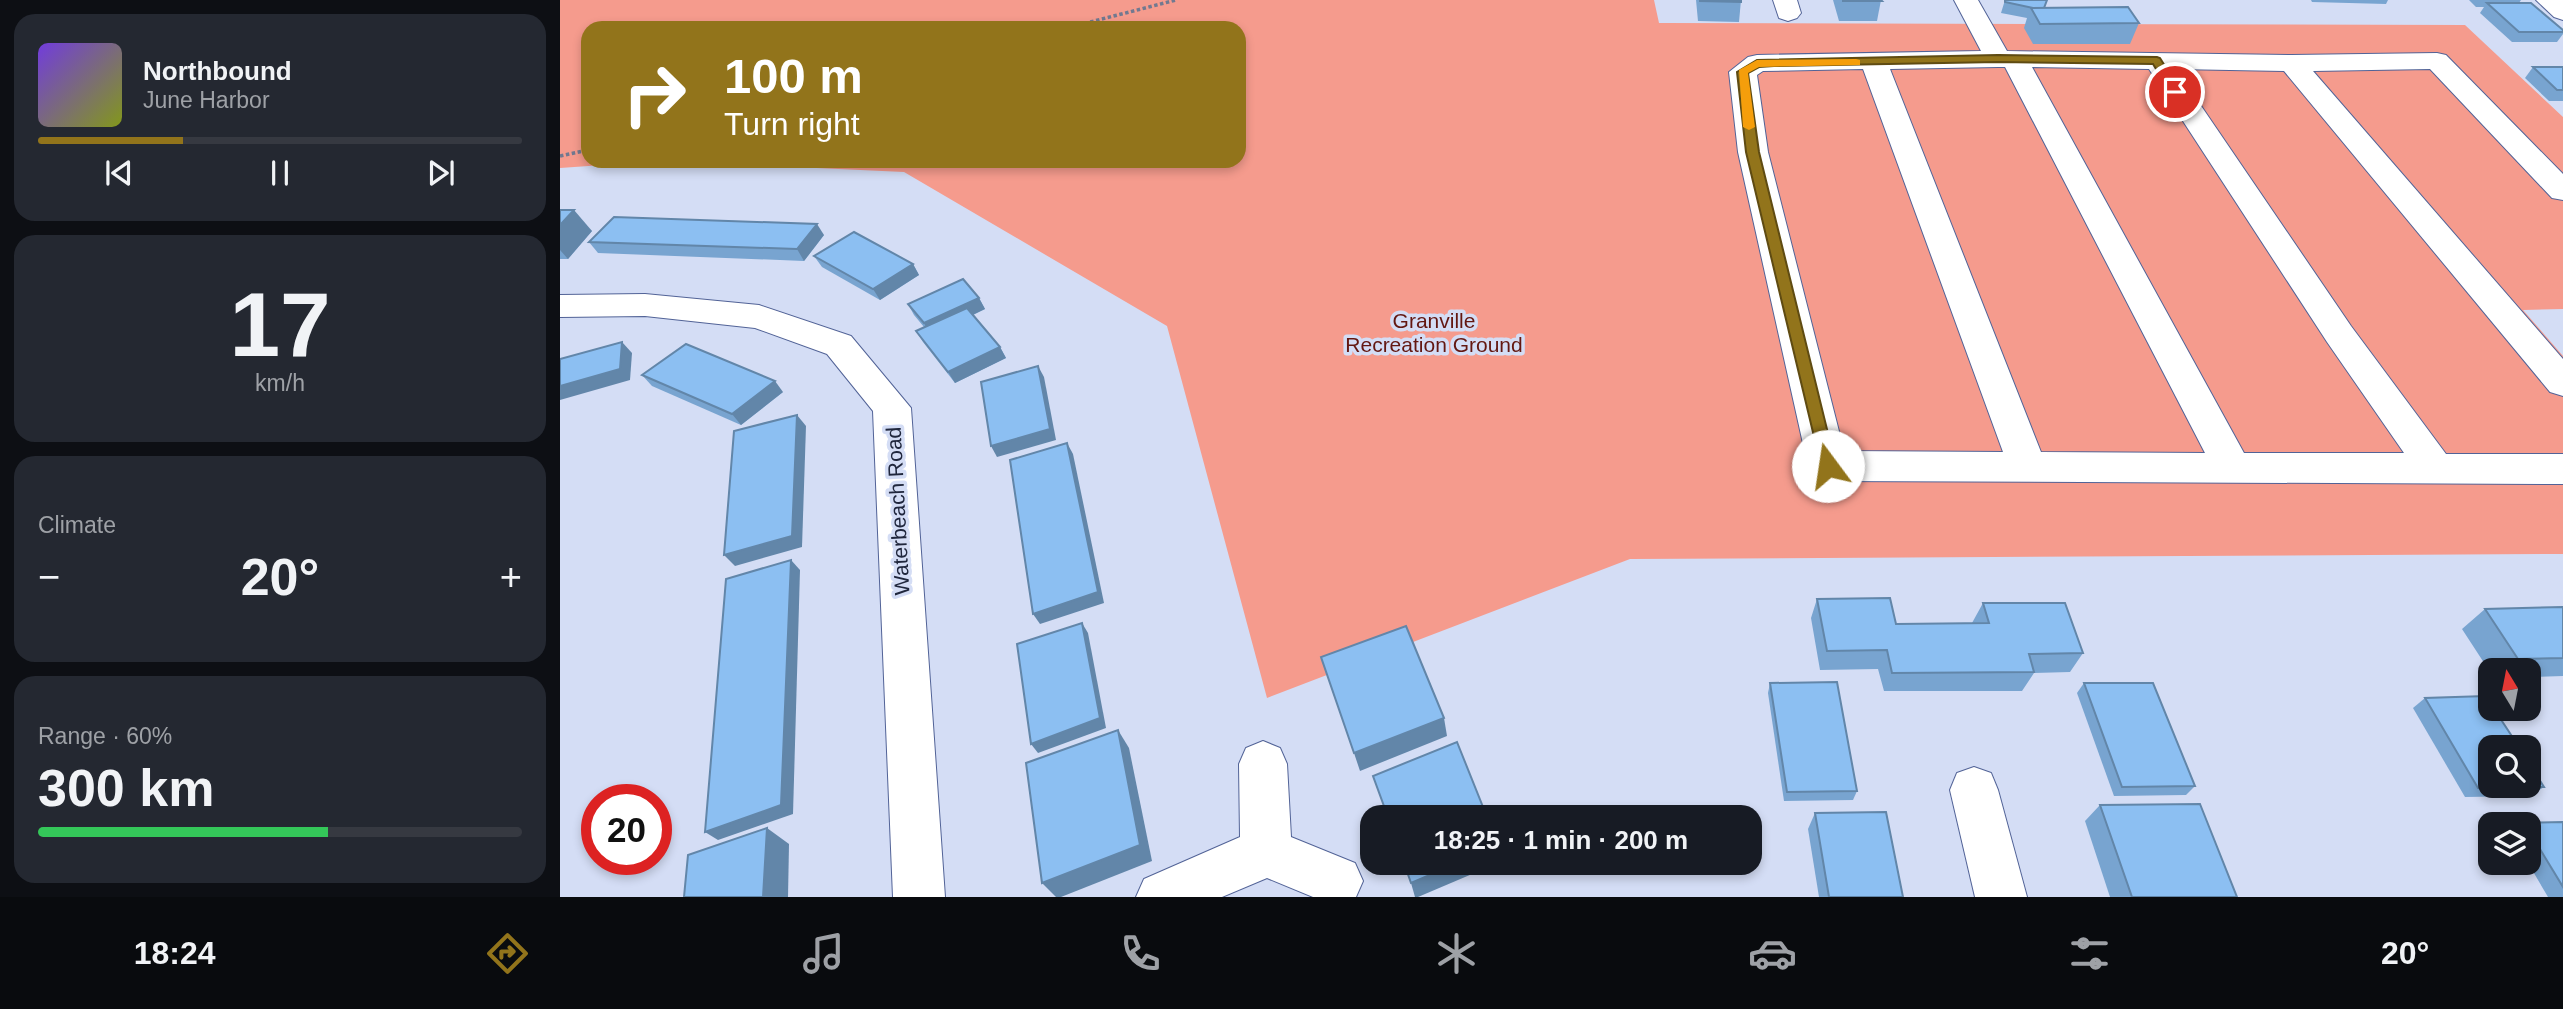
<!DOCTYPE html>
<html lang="en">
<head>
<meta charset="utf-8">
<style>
	body { margin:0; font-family:Arial,sans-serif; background:#242831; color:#f1f3f6; height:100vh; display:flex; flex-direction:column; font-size:26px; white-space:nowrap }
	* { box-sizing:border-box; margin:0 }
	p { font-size:23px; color:#9ea1a6 }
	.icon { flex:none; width:38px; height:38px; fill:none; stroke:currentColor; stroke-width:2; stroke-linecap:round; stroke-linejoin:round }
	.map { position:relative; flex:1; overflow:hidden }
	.drawer { display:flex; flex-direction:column; gap:14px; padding:14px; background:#0d0f14; width:560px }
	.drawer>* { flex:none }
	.banner { position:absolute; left:21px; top:21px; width:665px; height:147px; border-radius:21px; box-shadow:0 4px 10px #0003; background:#92741b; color:#fff; overflow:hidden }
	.needle { width:46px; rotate:350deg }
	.fabs { position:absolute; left:1918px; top:658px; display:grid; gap:14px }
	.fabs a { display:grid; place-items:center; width:63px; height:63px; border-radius:14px; background:#171b24; box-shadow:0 4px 10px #0003; font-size:35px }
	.speed { position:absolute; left:21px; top:784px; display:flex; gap:14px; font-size:35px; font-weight:700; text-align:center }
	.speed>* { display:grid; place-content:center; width:91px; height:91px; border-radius:50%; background:#171b24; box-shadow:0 4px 10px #0003; line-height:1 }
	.speed .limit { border:10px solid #d22; background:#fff; color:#111 }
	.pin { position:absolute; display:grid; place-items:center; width:60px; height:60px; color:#fff; margin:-30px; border:4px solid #fff; border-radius:50%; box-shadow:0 2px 7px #0007 }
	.me { position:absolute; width:77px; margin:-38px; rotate:346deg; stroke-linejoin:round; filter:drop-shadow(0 0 5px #0008) }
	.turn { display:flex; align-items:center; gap:24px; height:147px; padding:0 28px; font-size:32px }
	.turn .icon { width:91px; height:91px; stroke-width:2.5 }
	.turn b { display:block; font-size:49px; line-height:60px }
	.big { font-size:52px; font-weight:700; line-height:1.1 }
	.drawer .card { flex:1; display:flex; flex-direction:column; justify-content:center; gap:10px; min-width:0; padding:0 24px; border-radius:21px; background:#242831 }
	.drawer .dial { align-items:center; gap:0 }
	.dial b { font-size:91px; line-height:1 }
	.song { display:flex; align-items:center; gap:21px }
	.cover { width:84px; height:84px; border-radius:10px; background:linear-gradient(135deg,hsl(260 70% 55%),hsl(70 70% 35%)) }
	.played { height:7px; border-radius:4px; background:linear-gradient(90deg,#92741b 30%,#363941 30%) }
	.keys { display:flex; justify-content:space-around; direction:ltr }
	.heat { display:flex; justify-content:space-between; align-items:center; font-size:38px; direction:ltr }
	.charge { height:10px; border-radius:5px; background:linear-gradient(90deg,#34c759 60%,#363941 0) }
	.trip { position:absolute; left:800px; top:805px; width:402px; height:70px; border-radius:21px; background:#171b24; box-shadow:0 4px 10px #0003; font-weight:700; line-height:70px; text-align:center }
	.menu { display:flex; height:112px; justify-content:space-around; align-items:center; background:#090b0e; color:#9ea1a6 }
	.menu .icon { width:49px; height:49px }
	.menu .current { color:#92741b }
	.menu b { font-size:32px; color:#f1f3f6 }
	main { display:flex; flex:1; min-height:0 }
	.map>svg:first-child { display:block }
	.green { fill:#f59b8d; fill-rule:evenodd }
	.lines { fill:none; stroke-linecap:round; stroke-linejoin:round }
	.minor-casing { stroke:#526397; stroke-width:2 }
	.path { stroke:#717990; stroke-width:3.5; stroke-dasharray:3.5 2.5; stroke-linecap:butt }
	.minor { fill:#fff; fill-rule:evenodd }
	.wall { fill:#78a4d0 }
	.shaded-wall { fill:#6286a9 }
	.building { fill:#8cbff2; stroke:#6286a9; stroke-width:2 }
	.route { fill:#92741b; stroke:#5f4b12; stroke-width:2 }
	.slow { fill:#f59e0b }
	.labels { text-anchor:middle; stroke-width:7; stroke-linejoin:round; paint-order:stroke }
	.park-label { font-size:21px; fill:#631711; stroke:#d4ddf5 }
	.street-label { font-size:21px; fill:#20273d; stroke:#d4ddf5 }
</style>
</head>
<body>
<main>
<section class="drawer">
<div class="card">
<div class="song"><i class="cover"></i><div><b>Northbound</b><p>June Harbor</p></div></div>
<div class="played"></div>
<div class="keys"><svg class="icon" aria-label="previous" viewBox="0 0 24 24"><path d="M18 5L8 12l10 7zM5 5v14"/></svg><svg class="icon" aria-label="pause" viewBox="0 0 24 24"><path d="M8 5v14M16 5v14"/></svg><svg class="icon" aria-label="next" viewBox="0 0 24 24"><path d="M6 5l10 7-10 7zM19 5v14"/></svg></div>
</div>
<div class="card dial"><b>17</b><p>km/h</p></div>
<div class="card"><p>Climate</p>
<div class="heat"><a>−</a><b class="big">20°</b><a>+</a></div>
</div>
<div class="card"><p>Range · 60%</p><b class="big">300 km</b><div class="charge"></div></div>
</section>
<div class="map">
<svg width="2003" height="897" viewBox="0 0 2003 897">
	<rect width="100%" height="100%" fill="#d4ddf5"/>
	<path class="green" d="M0 0H1094L1099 23 1905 25 2003 117V309L1963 310 2003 356V554L1070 559 707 698 607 326 344 172 100 161 0 168ZM28 28H679V161H28Z"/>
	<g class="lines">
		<g class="minor-casing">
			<g id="minor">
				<path d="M1213 0H1237L1241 13 1237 18 1228 21 1219 18Z"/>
				<path d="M1394 0H1418L1447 51 1732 55 1877 53 1886 55 2003 174V200L1992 198 1870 69 1753 71 2003 359V396L1990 392 1724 71 1616 69 1791 326 1886 454H2003V484L1268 481 1254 477 1248 466 1178 152 1169 72 1188 57 1197 55 1421 51ZM1438 67H1445L1645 453 1481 452 1330 69ZM1472 67 1589 69 1767 342 1844 453H1684ZM1303 69 1443 452 1284 451 1208 152 1197 75 1203 71Z"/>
				<path d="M1976 0H2003V20L1994 17Z"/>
				<path d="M85 294 199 305 291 336 351 408 385 897H333L313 411 267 354 195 328 85 316 0 317V295Z"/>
				<path d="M703 741 720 748 727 764 731 837 795 863 803 881 796 897H753L707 878 662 897H576L584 879 680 837 679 764 686 748Z"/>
				<path d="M1414 767 1431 773 1438 790 1467 897H1415L1390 790 1397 773Z"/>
			</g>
		</g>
		<g class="path">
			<path d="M507 28 616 0"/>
			<path d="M0 156 28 150"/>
		</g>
		<use href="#minor" class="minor"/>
	</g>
	<g class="wall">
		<path d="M1136 0H1181L1179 22 1138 21Z"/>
		<path d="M1273 0H1321L1317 21H1279Z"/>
		<path d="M1445 0 1484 8 1579 23 1570 44H1473L1464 28 1467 18 1441 13Z"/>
		<path d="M1751 0H1828L1826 4 1752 2Z"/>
		<path d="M1909 0H1961L1959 3 2003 30V34L1997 42H1952L1920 13 1924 7H1916Z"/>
		<path d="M1973 67H2003V101H1989L1965 78Z"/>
		<path d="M0 210 32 231 8 259H0Z"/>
		<path d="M264 235 244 261 38 253 29 242Z"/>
		<path d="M254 256 353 264 359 275 320 300 262 267Z"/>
		<path d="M419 298 425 309 413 315 440 347 446 358 395 383 363 342 356 331 364 327 354 315 348 304Z"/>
		<path d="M82 375 223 392 181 425 92 386Z"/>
		<path d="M1257 599 1336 624 1412 623 1423 603 1523 653 1510 672 1474 673 1462 691H1324L1318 669 1260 670 1251 618Z"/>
		<path d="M2003 607V676L1969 677V670H1930V672L1902 629 1925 609Z"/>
		<path d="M1210 683 1297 791 1293 800 1224 801 1208 693Z"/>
		<path d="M1524 683 1635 786 1626 795 1554 796 1517 693Z"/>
		<path d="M1865 698 1984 787 1970 796 1905 797 1853 708Z"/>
		<path d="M1540 805 1677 897H1550L1525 821Z"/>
		<path d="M1255 813 1343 897H1259L1248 829Z"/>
		<path d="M2003 822V897H1988L1968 863 1969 824H1962L1964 823Z"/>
	</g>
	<g class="shaded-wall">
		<path d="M14 210 32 231 8 259 0 250V225Z"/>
		<path d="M257 224 264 235 244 261 237 249Z"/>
		<path d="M353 264 359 275 320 300 313 289Z"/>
		<path d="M419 298 425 309 370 335 364 323Z"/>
		<path d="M62 342 72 353 70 380 0 400V386Z"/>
		<path d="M440 347 446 358 395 383 388 372Z"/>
		<path d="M478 366 484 377 496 440 437 457 431 446Z"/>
		<path d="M215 381 223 392 181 425 172 414Z"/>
		<path d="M237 415 246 426 242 547 175 566 164 555Z"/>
		<path d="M507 443 513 454 544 603 480 624 473 614Z"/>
		<path d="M231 560 240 570 233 814 158 840 145 832Z"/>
		<path d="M522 623 528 633 546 728 478 753 471 744Z"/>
		<path d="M884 718 887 736 800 771 794 753Z"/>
		<path d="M558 730 569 748 592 861 501 897H496L482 883Z"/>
		<path d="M207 828 229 844 228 897H203Z"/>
		<path d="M898 863H938L858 897H855L851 883Z"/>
	</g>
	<g class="building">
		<path d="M1140 0H1181V2L1140 1Z"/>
		<path d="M1283 0H1321L1322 1H1283Z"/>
		<path d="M1445 0H1487L1484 8H1473L1445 2Z"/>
		<path d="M1927 3H1971L2003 30V32H1959Z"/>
		<path d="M1568 7 1579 23 1480 24 1471 8Z"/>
		<path d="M1973 67H2003V90H1997Z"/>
		<path d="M0 210H14L0 225Z"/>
		<path d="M54 217 257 224 237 249 29 242Z"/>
		<path d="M294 232 353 264 313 289 254 256Z"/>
		<path d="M403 279 419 298 364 323 348 304Z"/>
		<path d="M407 308 440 347 388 372 356 331Z"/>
		<path d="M62 342 60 369 0 386V359Z"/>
		<path d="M126 344 215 381 172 414 82 375Z"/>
		<path d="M478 366 490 429 431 446 421 382Z"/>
		<path d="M237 415 232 536 164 555 174 431Z"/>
		<path d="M507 443 538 592 473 614 450 460Z"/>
		<path d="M231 560 221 805 145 832 166 579Z"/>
		<path d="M1330 598 1336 624 1429 623 1423 603H1505L1523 653 1469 654 1474 672 1332 673 1327 650 1267 651 1257 599Z"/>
		<path d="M2003 607V658L1958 659 1925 609Z"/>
		<path d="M522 623 540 718 471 744 457 644Z"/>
		<path d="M846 626 884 718 794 753 761 657Z"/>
		<path d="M1277 682 1297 791 1227 792 1210 683Z"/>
		<path d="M1524 683H1593L1635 786 1562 787Z"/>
		<path d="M1926 696 1930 703V709H1934L1959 747H1930V786H1969V763L1984 787 1918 788 1865 698Z"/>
		<path d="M558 730 580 845 482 883 466 763Z"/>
		<path d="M897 742 927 817H828L813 776Z"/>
		<path d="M1640 804 1677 897H1572L1540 805Z"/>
		<path d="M1326 812 1343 897H1269L1255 813Z"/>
		<path d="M2003 822V887L1969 831V824L1964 823Z"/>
		<path d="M207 828 203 897H124L128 855Z"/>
		<path d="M844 863H898L851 883Z"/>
	</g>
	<path class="route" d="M1438 55 1597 57 1600 58 1621 92 1611 94 1593 64 1438 62 1214 66 1199 67 1188 73 1199 152 1276 466 1273 470H1262L1186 152 1177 72 1197 60Z"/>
	<path class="slow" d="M1296 59 1300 60V65L1199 67 1188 73 1195 127 1189 130 1183 127 1179 70 1197 60Z"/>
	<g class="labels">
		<g class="park-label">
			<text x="874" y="328">Granville<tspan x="874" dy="24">Recreation Ground</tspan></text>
		</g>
		<g class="street-label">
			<text transform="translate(338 511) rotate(-93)" y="7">Waterbeach Road</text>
		</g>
	</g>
</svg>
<div class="fabs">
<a><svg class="needle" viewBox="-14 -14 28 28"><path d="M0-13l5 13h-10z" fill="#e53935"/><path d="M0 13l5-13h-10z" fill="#9ea1a6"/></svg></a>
<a><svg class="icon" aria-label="search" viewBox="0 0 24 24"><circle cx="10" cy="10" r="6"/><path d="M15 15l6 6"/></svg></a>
<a><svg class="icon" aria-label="layers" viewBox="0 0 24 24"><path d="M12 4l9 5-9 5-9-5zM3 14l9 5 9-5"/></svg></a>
</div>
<div class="speed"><div class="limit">20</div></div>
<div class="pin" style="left:1615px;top:92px;background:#d93025"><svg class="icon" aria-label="arrive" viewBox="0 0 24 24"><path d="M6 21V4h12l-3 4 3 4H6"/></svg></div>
<svg class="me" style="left:1268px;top:466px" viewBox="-20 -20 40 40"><circle r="19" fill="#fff"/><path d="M0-13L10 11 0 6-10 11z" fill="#92741b"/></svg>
<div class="trip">18:25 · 1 min · 200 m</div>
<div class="banner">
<div class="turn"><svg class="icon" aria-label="right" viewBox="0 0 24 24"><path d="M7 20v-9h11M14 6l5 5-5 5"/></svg><div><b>100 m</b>Turn right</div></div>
</div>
</div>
</main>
<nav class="menu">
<b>18:24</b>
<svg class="icon current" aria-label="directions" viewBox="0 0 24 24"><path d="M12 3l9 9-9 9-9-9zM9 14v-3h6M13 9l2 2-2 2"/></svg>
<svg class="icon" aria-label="music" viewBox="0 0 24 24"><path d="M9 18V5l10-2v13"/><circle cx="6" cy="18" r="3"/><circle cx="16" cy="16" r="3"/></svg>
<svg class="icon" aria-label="phone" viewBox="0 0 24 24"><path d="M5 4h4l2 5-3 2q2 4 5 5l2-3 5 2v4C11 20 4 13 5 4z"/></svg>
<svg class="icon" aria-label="climate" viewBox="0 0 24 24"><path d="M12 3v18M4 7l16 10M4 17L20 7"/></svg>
<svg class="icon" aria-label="car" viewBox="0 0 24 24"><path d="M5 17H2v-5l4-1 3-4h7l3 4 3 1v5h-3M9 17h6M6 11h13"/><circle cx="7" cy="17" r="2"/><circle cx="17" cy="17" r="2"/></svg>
<svg class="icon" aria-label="filters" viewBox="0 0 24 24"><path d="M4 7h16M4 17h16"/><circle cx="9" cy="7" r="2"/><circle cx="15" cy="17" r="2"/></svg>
<b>20°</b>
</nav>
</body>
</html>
